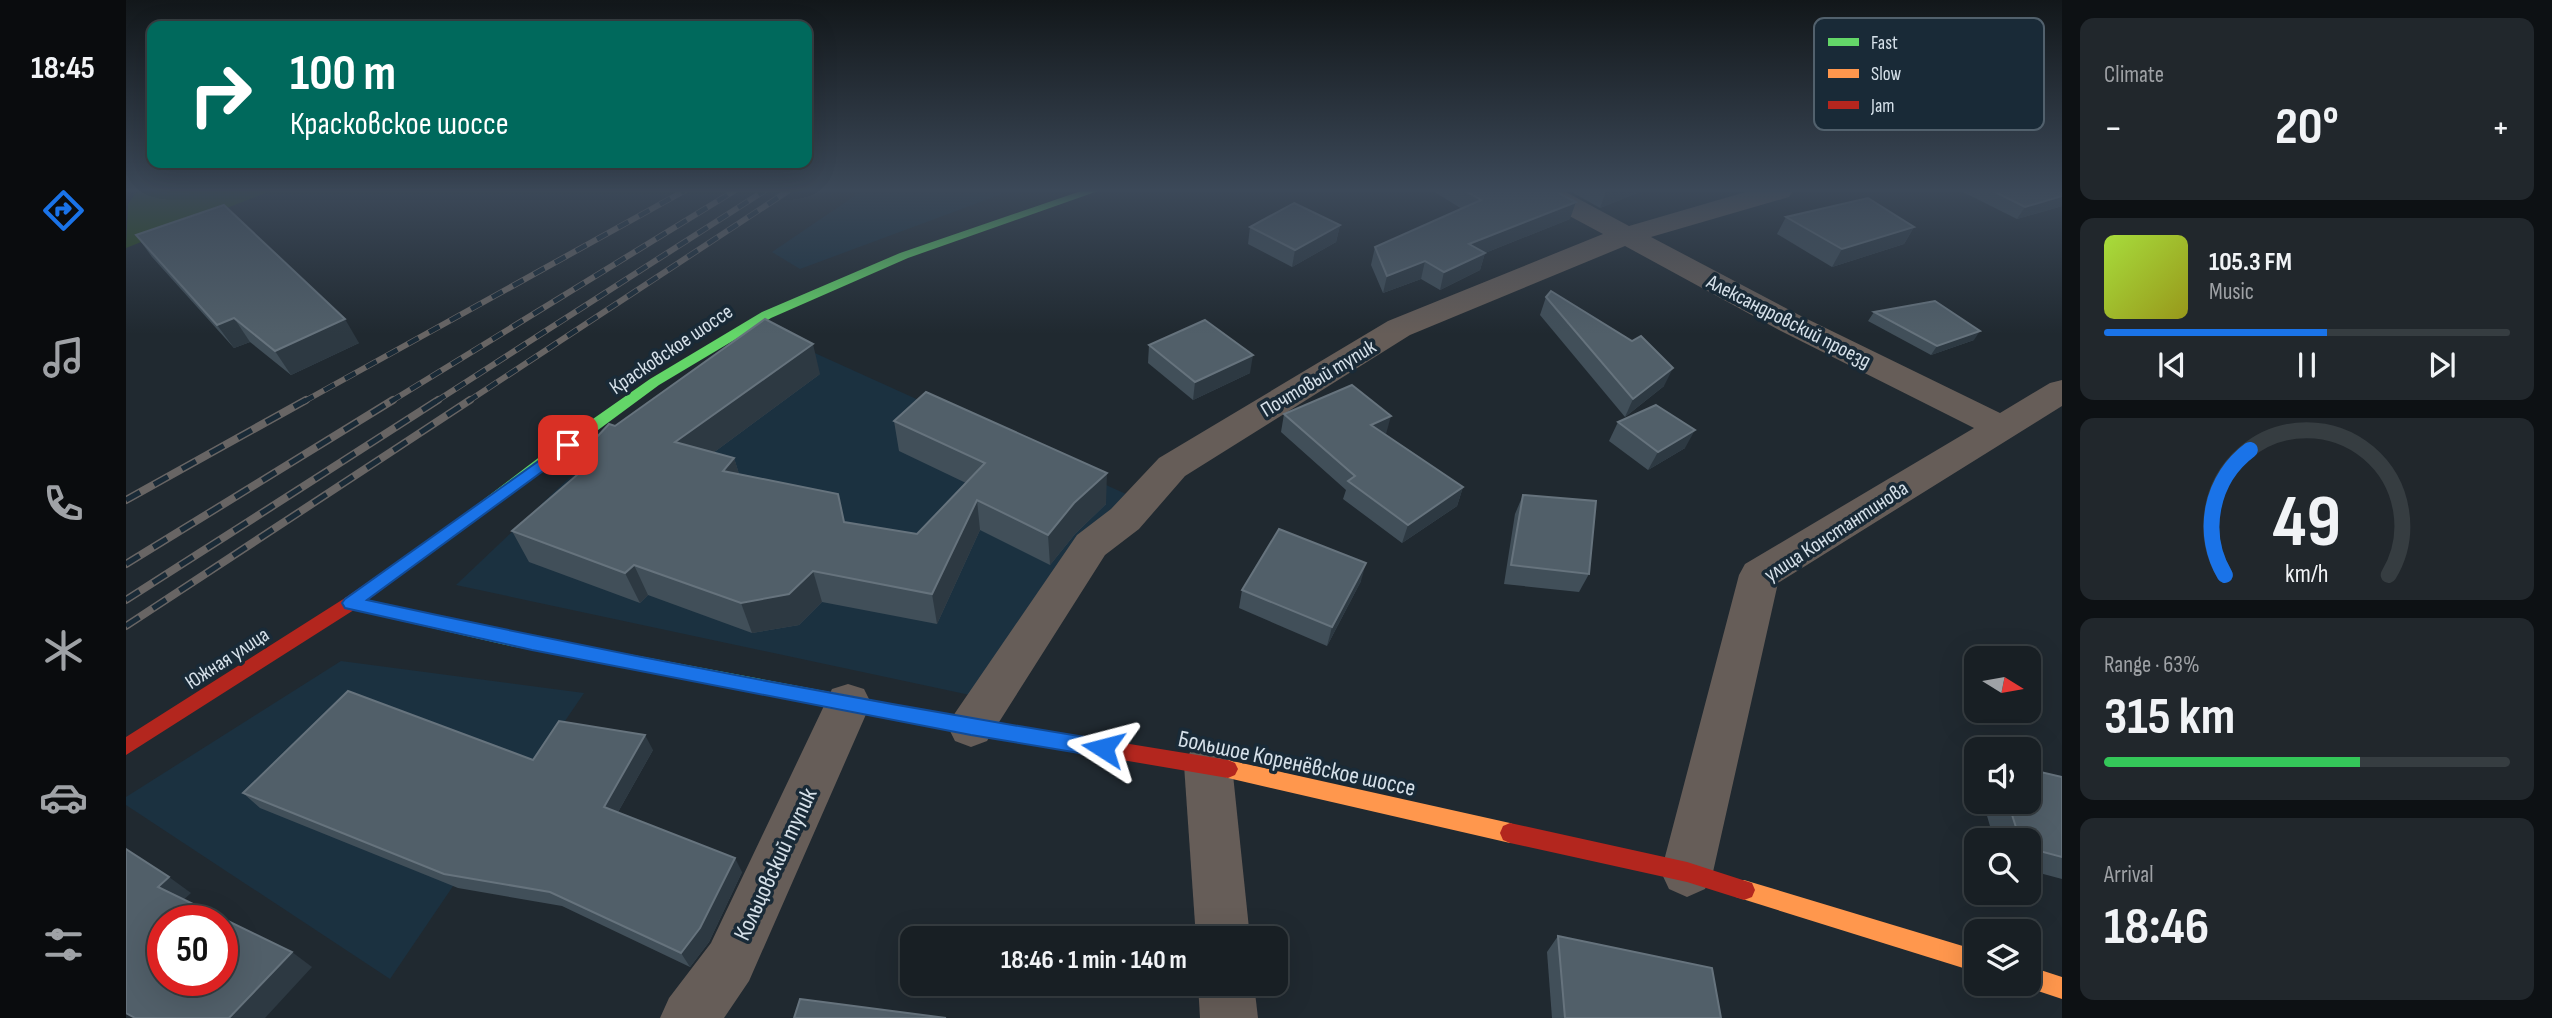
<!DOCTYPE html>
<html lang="en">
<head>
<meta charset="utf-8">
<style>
	body { margin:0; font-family:"Sofia Sans Condensed",sans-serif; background:#21272c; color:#f1f3f6; height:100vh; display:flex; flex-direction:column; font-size:26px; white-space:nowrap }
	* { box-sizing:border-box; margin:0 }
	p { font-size:23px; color:#9fa2a6 }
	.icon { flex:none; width:38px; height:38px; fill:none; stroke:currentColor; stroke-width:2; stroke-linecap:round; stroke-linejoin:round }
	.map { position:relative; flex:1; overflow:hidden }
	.side { display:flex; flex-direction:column; gap:18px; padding:18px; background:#0d1114; width:490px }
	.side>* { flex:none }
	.top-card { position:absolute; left:21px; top:21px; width:665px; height:147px; border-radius:14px; box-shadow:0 7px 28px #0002,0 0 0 2px #363d41; background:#00695c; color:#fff; overflow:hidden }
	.needle { width:46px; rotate:101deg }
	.tools { position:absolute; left:1838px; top:646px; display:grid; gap:14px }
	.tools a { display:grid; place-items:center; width:77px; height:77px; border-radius:14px; background:#181f24; box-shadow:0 7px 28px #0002,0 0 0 2px #363d41; font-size:35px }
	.speed { position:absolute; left:21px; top:905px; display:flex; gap:14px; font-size:35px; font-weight:700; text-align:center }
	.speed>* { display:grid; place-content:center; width:91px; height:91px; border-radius:50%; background:#181f24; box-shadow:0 7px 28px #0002,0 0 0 2px #363d41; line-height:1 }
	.speed .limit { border:10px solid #d22; background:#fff; color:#111 }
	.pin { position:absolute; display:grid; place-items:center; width:60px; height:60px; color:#fff; margin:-30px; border-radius:14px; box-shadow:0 4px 10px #0006 }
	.me { position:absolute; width:77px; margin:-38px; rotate:279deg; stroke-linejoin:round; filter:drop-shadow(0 0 5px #0008) }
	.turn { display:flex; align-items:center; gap:24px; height:147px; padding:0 28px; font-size:32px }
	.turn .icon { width:91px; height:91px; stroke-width:2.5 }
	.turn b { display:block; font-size:49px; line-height:60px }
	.big { font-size:52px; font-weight:700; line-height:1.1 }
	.side .tile { flex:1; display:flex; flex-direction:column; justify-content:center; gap:10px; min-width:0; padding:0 24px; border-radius:14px; background:#21272c }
	.side .dial { align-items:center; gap:0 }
	.dial svg { height:182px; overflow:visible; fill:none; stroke:#363d41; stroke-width:7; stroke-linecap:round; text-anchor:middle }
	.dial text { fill:#f1f3f6; stroke:none }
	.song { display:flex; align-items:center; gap:21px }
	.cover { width:84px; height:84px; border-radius:10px; background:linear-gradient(135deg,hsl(80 70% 55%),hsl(60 70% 35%)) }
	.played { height:7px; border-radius:4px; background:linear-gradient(90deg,#1a73e8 55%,#363d41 55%) }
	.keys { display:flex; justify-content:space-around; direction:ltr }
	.heat { display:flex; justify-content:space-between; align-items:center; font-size:38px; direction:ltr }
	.charge { height:10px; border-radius:5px; background:linear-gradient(90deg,#34c759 63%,#363d41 0) }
	.trip { position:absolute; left:774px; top:926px; width:388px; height:70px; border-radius:14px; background:#181f24; box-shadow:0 7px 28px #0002,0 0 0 2px #363d41; font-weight:700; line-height:70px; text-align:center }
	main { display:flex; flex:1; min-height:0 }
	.menu { display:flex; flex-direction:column; width:126px; justify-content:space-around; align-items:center; background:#0a0c0e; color:#9fa2a6 }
	.menu .icon { width:49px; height:49px }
	.menu .current { color:#1a73e8 }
	.menu b { font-size:32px; color:#f1f3f6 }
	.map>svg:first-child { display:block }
	.built { fill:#1b3140 }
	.green { fill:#284913 }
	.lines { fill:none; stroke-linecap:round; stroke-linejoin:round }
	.street { fill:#665d58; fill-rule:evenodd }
	.fast { fill:#63d668; fill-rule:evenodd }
	.slow { fill:#ff974d; fill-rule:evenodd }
	.jam { fill:#b3261e; fill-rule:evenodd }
	.rail-far1-casing { stroke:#686564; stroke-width:6 }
	.rail-casing { stroke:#686564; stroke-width:8 }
	.rail-far1 { stroke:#192a37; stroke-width:4.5; stroke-dasharray:12; stroke-linecap:butt }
	.rail { stroke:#192a37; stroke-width:5; stroke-dasharray:16; stroke-linecap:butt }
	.wall { fill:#414f59 }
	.shaded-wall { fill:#2d3942 }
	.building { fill:#515f69; stroke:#66737d; stroke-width:2; fill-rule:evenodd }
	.route { fill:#1a73e8; stroke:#114b97; stroke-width:2 }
	.labels { text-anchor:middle; stroke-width:7; stroke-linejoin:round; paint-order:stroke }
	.street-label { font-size:21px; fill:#d6e1ea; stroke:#192a37 }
	.near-street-label { font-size:24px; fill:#d6e1ea; stroke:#192a37 }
	.key { fill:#192a37; stroke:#52616d; stroke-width:2 }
	.key-label { font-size:19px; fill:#d6e1ea }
</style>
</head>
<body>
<main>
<nav class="menu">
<b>18:45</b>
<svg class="icon current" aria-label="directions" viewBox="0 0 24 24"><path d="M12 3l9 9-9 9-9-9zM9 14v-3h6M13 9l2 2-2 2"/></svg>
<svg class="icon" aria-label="music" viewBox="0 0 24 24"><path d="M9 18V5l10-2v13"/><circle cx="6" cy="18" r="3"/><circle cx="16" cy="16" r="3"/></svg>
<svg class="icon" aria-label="phone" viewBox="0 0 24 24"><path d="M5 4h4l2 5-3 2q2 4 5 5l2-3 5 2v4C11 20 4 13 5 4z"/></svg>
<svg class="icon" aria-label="climate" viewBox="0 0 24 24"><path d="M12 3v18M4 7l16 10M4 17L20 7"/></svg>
<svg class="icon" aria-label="car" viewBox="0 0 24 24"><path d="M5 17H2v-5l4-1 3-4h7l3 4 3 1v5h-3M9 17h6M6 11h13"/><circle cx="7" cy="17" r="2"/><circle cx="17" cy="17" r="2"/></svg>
<svg class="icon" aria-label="filters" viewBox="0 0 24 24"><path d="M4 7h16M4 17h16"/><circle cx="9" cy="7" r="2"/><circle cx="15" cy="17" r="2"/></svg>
</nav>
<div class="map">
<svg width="1936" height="1018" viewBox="0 0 1936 1018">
	<rect width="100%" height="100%" fill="#202930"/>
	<g class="built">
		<path d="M736 191H884L674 269 646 252Z"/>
		<path d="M649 335 1000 494 844 695 330 585 443 478Z"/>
		<path d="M215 661 458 693 264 979 0 805V797Z"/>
	</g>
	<path class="green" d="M11 191H144L0 248 2 204Z"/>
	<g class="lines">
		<g class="street">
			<path d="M1404 191H1438L1503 226 1623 191H1667L1663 197 1525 237 1675 316 1874 413 1924 383 1936 380V406L1652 583 1587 872 1579 889 1561 897 1543 889 1535 872 1613 575 1619 564 1848 428 1653 330 1499 246 1284 335 1059 476 1013 529 979 555 861 741 845 747 829 741 822 727 829 713 951 535 985 509 1033 458 1262 321 1477 234 1408 197Z"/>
			<path d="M722 684 738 689 745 703 623 981 598 1018H534L543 998 585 943 706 689Z"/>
			<path d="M1082 744 1099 750 1106 765 1124 938H1070L1058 765 1065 750Z"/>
			<path d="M1072 984H1128L1132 1018H1074Z"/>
		</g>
		<g class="fast">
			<path d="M955 191H972L782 258 645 318 533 385 338 529 332 531 324 525 424 449 524 379 636 312 774 253Z"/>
			<path d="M225 596 380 631 826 715 833 717 835 723 833 729 826 731 380 645 219 608 216 603 219 598Z"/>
		</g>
		<g class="slow">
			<path d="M1102 760 1384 823 1391 826 1394 833 1391 840 1384 843 1102 778 1095 775 1092 769 1095 763Z"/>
			<path d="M1618 880 1850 950V972L1610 897 1607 890 1610 883Z"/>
			<path d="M1902 966 1936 977V999L1894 985 1902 984Z"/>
		</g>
		<g class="jam">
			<path d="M332 519 340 525 338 529 231 608 0 755V737L219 598Z"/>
			<path d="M826 715 1102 760 1109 763 1112 769 1109 775 1102 778 826 731 819 729 817 723 819 717Z"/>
			<path d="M1384 823 1561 862 1626 883 1629 890 1626 897 1618 900 1561 882 1384 843 1377 840 1374 833 1377 826Z"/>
		</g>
		<g class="rail-far1-casing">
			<g id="rail-far1">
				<path d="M177 402 558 191"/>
				<path d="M264 402 608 191"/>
				<path d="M309 402 638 191"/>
				<path d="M341 402 662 191"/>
			</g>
		</g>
		<g class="rail-casing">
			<g id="rail">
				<path d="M0 500 180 400"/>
				<path d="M0 564 267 400"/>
				<path d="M0 600 312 400"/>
				<path d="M0 626 344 400"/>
			</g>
		</g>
		<use href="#rail-far1" class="rail-far1"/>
		<use href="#rail" class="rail"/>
	</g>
	<g class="wall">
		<path d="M1307 191H1429L1444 219 1359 253 1354 270 1314 290 1295 279 1257 293 1245 265 1249 247 1336 209Z"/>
		<path d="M1444 191H1516L1474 208Z"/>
		<path d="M1835 191H1936V206L1891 219Z"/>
		<path d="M1660 217 1788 227 1778 244 1706 267 1651 234Z"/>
		<path d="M1214 225 1210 242 1166 267 1122 244 1124 227Z"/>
		<path d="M10 235 233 343 165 375 124 342 108 348 26 257Z"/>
		<path d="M1420 297 1538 386 1499 417 1414 315Z"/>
		<path d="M1748 312 1848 340 1805 355 1742 321Z"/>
		<path d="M1023 345 1124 373 1067 400 1022 363Z"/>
		<path d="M694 374 587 453 608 458 613 474 718 522 791 534 840 483 773 451 768 421 980 504 949 534 924 565 854 530 811 624 696 602 673 625 626 633 522 595 514 603 403 562 386 531 451 475 489 426Z"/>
		<path d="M1158 414 1259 434 1337 487 1331 506 1276 543 1217 499 1220 490 1155 432Z"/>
		<path d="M1492 422 1559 448 1522 470 1483 441Z"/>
		<path d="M1397 495 1463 574 1453 592 1378 584 1389 514Z"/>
		<path d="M1235 581 1201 646 1113 608 1116 590Z"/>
		<path d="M527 750 492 812 616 872 583 942 564 967 436 906 332 888 134 808 117 793Z"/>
		<path d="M1936 777V879L1902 870V840H1868L1857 802H1902Z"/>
		<path d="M1432 936 1595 1018H1426L1421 952Z"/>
	</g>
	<g class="shaded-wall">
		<path d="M1480 191H1516L1474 208Z"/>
		<path d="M1936 196V206L1891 219 1899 207Z"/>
		<path d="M1450 202 1444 219 1359 253 1354 270 1314 290 1318 272 1343 244Z"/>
		<path d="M1214 225 1210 242 1166 267 1169 250Z"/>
		<path d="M1788 227 1778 244 1706 267 1716 249Z"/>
		<path d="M1299 261 1295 279 1257 293 1261 276Z"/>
		<path d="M108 318 124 342 108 348 91 325Z"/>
		<path d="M219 319 233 343 165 375 149 351Z"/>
		<path d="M1854 331 1848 340 1805 355 1811 346Z"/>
		<path d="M687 344 694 374 560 473 549 442Z"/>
		<path d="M1127 355 1124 373 1067 400 1069 382Z"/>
		<path d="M1547 368 1538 386 1499 417 1507 399Z"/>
		<path d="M1265 416 1260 434 1245 425Z"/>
		<path d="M1569 430 1559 448 1522 470 1532 452Z"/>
		<path d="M608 458 618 489 597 471Z"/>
		<path d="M981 473 980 504 949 534 924 565 922 535 948 503Z"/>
		<path d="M1337 487 1331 506 1276 543 1282 525Z"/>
		<path d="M851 500 854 530 811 624 806 594Z"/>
		<path d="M1240 563 1235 581 1201 646 1206 627Z"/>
		<path d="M508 565 522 595 514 603 499 573Z"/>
		<path d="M687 571 696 602 673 625 626 633 615 603Z"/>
		<path d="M519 735 527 750 487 821 478 807Z"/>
		<path d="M609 858 616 872 583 942 564 967 555 953Z"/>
		<path d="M43 877 65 893 54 903 32 887Z"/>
		<path d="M166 952 186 967 139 1018H103Z"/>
	</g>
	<g class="building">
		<path d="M1340 191H1429L1450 202 1343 244 1359 253 1318 272 1299 261 1261 276 1249 247 1355 200Z"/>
		<path d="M1867 191H1936V196L1899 207Z"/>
		<path d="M1742 198 1788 227 1716 249 1660 217Z"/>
		<path d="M1168 203 1214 225 1169 250 1124 227Z"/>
		<path d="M98 205 219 319 149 351 108 318 91 325 10 235Z"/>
		<path d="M1425 291 1506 341 1515 336 1547 368 1507 399 1420 297Z"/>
		<path d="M1809 301 1854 331 1811 346 1748 312Z"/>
		<path d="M639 319 687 344 549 442 608 458 597 471 712 494 718 522 791 534 859 463 768 421 800 392 981 473 948 503 922 535 851 500 806 594 687 571 663 594 615 603 508 565 499 573 386 531 451 475 456 453 483 424 489 426Z"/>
		<path d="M1079 320 1127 355 1069 382 1023 345Z"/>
		<path d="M1226 385 1265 416 1245 425 1337 487 1282 525 1222 481 1229 476 1158 414Z"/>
		<path d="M1530 405 1569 430 1532 452 1492 422Z"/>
		<path d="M1397 495 1470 501 1463 574 1385 565Z"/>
		<path d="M1153 529 1240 563 1206 627 1116 590Z"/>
		<path d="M222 691 407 760 433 721 519 735 478 807 609 858 574 928 555 953 424 892 318 874 117 793Z"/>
		<path d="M1902 769 1936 777V857L1902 848V840H1894L1882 802H1902Z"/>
		<path d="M0 849 43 877 32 887 166 952 103 1018H9L0 1013ZM37 920H96V980H37Z"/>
		<path d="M1432 936 1586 968 1595 1018H1439Z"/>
		<path d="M674 999 820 1018H668Z"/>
	</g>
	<linearGradient id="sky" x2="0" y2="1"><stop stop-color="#12171a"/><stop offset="0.57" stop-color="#3c4959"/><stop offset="1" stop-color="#3c4959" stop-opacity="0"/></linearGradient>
	<rect width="1936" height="334" fill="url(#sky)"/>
	<path class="route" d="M442 440 447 442V449L241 600C485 653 731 700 977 740L984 742 987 748 984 754 977 757 845 735 406 650 219 608 216 603 219 599Z"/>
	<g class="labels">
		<g class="street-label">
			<text transform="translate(1663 321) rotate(27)" y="7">Александровский проезд</text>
			<text transform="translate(545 349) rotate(-34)" y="7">Красковское шоссе</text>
			<text transform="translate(1192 378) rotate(-31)" y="7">Почтовый тупик</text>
			<text transform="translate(1710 531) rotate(-33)" y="7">улица Константинова</text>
			<text transform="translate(101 658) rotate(-33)" y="7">Южная улица</text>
		</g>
		<g class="near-street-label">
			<text transform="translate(1171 763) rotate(12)" y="8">Большое Коренёвское шоссе</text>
			<text transform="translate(649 864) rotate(-65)" y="8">Кольцовский тупик</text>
		</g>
	</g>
	<rect x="1688" y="18" width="230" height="112" rx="10" class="key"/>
	<rect x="1702" y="38" width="31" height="8" fill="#63d668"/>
	<rect x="1702" y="69" width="31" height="9" fill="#ff974d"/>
	<rect x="1702" y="101" width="31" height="8" fill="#b3261e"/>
	<g class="key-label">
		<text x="1745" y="49">Fast</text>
		<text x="1745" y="80">Slow</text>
		<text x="1745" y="112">Jam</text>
	</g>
</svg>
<div class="tools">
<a><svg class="needle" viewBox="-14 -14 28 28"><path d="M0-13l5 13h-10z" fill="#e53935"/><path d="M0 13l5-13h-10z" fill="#9fa2a6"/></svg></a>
<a><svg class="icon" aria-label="sound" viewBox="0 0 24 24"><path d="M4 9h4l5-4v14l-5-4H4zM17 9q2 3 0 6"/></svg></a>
<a><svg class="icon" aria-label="search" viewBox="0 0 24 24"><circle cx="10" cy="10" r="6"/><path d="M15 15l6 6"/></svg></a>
<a><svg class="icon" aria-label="layers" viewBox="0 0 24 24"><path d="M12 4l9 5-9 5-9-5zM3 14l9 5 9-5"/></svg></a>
</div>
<div class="speed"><div class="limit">50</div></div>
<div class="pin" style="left:442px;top:445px;background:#d93025"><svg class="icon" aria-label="arrive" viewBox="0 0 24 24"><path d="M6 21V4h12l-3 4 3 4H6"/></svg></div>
<svg class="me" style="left:977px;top:748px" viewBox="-20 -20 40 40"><path d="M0-17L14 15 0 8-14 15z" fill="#1a73e8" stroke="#fff" stroke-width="4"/></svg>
<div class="trip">18:46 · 1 min · 140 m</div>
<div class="top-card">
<div class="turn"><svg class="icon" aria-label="right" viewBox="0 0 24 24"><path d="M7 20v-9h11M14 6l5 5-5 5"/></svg><div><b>100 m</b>Красковское шоссе</div></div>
</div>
</div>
<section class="side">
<div class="tile"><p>Climate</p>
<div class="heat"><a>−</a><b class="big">20°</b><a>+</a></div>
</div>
<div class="tile">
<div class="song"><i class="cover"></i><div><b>105.3 FM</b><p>Music</p></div></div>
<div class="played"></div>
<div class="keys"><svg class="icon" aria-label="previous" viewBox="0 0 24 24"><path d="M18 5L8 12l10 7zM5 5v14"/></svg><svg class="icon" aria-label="pause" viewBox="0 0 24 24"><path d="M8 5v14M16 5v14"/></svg><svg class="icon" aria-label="next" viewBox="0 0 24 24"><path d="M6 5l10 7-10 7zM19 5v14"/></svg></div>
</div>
<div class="tile dial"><svg viewBox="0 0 100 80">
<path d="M14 69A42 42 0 1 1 86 69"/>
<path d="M14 69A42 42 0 0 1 25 14" stroke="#1a73e8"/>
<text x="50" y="56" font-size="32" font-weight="700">49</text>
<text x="50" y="72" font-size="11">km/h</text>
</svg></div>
<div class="tile"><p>Range · 63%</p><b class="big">315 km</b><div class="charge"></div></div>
<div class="tile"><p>Arrival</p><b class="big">18:46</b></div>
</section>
</main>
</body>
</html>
